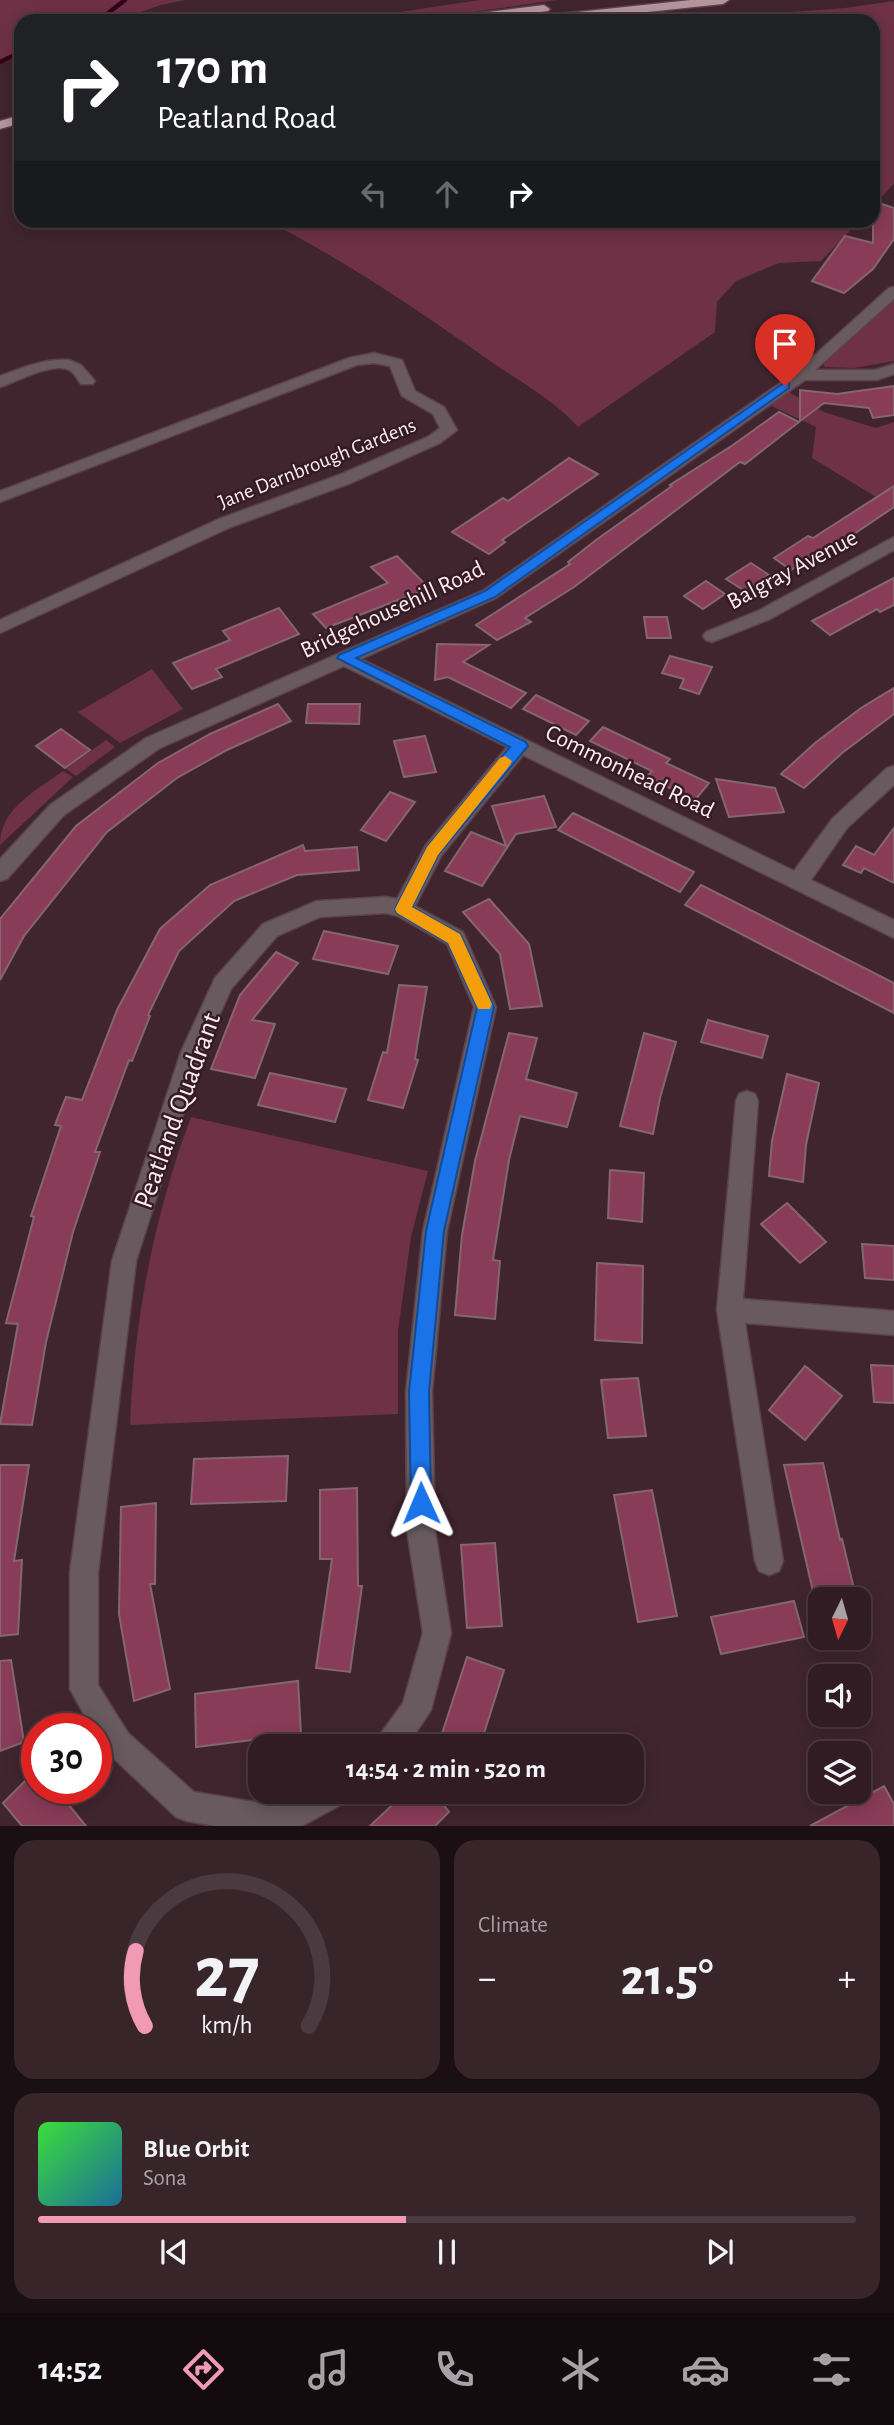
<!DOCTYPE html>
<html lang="en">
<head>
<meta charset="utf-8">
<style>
	body { margin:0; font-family:"Alegreya Sans",sans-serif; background:#38252a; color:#f1f3f6; height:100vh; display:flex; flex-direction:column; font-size:26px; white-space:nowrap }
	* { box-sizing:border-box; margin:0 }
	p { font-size:23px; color:#a8a1a5 }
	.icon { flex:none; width:38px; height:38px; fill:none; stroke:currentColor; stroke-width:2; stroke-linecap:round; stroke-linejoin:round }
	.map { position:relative; height:1826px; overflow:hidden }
	.details { display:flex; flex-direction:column; gap:14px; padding:14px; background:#1a0f13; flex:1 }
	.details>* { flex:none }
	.guide { position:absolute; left:14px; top:14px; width:866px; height:214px; border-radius:21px; box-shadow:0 4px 18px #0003,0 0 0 2px #4b3a40; background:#202124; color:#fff; overflow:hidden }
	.needle { width:46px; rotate:185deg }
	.fabs { position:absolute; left:808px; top:1587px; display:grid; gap:14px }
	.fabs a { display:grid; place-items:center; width:63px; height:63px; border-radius:14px; background:#301c22; box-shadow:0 4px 18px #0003,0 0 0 2px #4b3a40; font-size:35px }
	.speed { position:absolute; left:21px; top:1713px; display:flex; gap:14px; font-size:35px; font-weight:700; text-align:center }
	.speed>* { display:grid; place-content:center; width:91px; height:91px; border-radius:50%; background:#301c22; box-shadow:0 4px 18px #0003,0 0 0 2px #4b3a40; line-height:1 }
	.speed .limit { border:10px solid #d22; background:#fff; color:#111 }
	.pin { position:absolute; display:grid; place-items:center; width:60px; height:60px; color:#fff; margin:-72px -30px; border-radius:50% 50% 50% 0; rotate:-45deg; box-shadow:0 0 7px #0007 }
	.pin .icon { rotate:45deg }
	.me { position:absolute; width:77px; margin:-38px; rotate:359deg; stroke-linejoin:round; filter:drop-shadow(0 0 5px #0008) }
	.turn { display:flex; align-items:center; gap:24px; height:147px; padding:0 28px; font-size:32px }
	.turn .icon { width:91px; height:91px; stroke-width:2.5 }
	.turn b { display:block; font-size:49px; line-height:60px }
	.lanes { display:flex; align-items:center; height:66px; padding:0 28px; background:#0003; justify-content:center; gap:35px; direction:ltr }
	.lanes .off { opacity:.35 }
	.big { font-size:52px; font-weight:700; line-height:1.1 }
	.details .widget { flex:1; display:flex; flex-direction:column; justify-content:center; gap:10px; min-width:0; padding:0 24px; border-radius:21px; background:#38252a }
	.details .dial { align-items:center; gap:0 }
	.dial svg { height:182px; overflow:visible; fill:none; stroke:#4b3a40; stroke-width:7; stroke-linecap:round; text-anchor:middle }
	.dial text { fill:#f1f3f6; stroke:none }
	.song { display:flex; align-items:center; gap:21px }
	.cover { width:84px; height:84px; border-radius:10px; background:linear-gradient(135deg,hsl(120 70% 55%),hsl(200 70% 35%)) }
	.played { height:7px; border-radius:4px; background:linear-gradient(90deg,#f09ab5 45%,#4b3a40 45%) }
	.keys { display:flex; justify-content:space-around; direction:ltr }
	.heat { display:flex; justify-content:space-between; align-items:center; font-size:38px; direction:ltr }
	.details .tiles { flex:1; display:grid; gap:14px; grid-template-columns:1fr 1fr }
	.widget:last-child { grid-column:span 2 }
	.trip { position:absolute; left:248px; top:1734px; width:396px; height:70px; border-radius:21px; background:#301c22; box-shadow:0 4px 18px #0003,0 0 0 2px #4b3a40; font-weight:700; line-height:70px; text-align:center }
	.tab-bar { display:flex; height:112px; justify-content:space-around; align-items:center; background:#130b0e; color:#a8a1a5 }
	.tab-bar .icon { width:49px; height:49px }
	.tab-bar .active { color:#f09ab5 }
	.tab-bar b { font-size:32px; color:#f1f3f6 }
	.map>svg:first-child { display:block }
	.green { fill:#6e3146 }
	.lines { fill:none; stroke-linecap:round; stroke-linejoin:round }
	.stream { stroke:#350017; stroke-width:4.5 }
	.building { fill:#893c57; stroke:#85666f; stroke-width:2 }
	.minor-casing { stroke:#5b4149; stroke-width:3 }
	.highway-casing { stroke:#5b4149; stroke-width:3 }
	.minor { fill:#685a5e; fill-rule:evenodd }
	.highway { fill:#b7959e; fill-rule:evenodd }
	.route { fill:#1a73e8; stroke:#114b97; stroke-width:2 }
	.slow { fill:#f59e0b }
	.labels { text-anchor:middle; stroke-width:5; stroke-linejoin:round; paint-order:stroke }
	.far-street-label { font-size:21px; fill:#feebf0; stroke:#351c24 }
	.street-label { font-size:24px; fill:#feebf0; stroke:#351c24 }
	.near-street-label { font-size:28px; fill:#feebf0; stroke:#351c24 }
</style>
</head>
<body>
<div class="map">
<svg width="894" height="1827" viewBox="0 0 894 1827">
	<rect width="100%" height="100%" fill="#40252e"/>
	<g class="green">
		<path d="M0 0H185L161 5 115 21H21V56L0 64Z"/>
		<path d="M480 0H557L412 21H340Z"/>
		<path d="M894 1V184L873 206V21H662L845 8Z"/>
		<path d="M268 221 859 220V221L821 261 779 263 736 281 717 302 715 332 578 427C555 401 522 383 493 363 421 312 347 262 268 221Z"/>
		<path d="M894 300V361L854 368 825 367 823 363Z"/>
		<path d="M785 390 824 412 876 428 894 422V508L812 458 816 427 765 403Z"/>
		<path d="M152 669 183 709 120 743 78 712Z"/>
		<path d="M106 740 115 747 76 776 66 769Z"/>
		<path d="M63 771 73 777 0 845C0 808 36 791 63 771Z"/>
		<path d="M191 1117 428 1171 411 1237 398 1331V1414L130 1425C134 1320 154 1215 191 1117Z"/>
	</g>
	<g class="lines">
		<g class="stream">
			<path d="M98 21 125 0"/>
			<path d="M0 62 21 52"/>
		</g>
	</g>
	<g class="building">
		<path d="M873 201 894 208V239L873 269 844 293 812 281 845 236 873 243Z"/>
		<path d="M894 386V415L873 418 869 408 824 403 800 421V390L837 394Z"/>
		<path d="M779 412 799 422 745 464 740 462 574 587 525 618 531 622 497 640 476 625 570 564 568 562 596 540 672 486 670 485 733 445Z"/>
		<path d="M569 458 598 474 502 540 505 542 489 554 452 532 503 498 508 501Z"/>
		<path d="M894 486V507L824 554 819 551 791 570 774 558 808 536 813 538Z"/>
		<path d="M397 556 429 588 326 628 313 614 388 583 371 567Z"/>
		<path d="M751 563 769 575 745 591 726 579Z"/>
		<path d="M894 578V605L880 612 877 609 830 635 812 621Z"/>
		<path d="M706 581 725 594 703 609 684 596Z"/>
		<path d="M279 608 299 634 216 669 222 677 192 689 173 663 230 640 223 631Z"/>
		<path d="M644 617H667L671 638H647Z"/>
		<path d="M437 644 489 645 463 662 526 693 511 708 448 677 435 680Z"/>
		<path d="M670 656 712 667 699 694 680 688 684 679 662 673Z"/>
		<path d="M894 688V714L842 753 804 788 781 774 815 743 861 708Z"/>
		<path d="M536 695 589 721 576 735 523 709Z"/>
		<path d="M278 704 291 721 227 750 177 778 107 832 24 936 0 980V919L76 826 158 763 210 734Z"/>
		<path d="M308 704H360L359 724 306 723Z"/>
		<path d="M603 727 670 759 666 763 709 783 695 800 647 777 652 771 590 741Z"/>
		<path d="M61 729 90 750 65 768 36 746Z"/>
		<path d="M425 736 436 772 404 777 394 741Z"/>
		<path d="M716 779 775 788 784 812 729 817Z"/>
		<path d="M390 792 415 802 386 841 361 830Z"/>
		<path d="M544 796 556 827 516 834 482 886 445 871 471 832 506 846 492 806Z"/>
		<path d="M573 813 645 848 694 872 680 892 558 830Z"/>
		<path d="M894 828V883L864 868 861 873 843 865 856 846 874 855Z"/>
		<path d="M303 845 305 851 357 847 359 870 297 875 234 901 179 951 148 1015 150 1016 132 1061 129 1060 95 1152H100L73 1232 46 1342 32 1425 0 1424 18 1324 6 1323 34 1217 31 1216 61 1126 55 1125 66 1097 82 1100 117 1010 160 929 210 885Z"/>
		<path d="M701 885 894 983V1013L685 905Z"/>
		<path d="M489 899 529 944 542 1006 510 1009 500 954 463 912Z"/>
		<path d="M324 931 398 946 388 974 313 959Z"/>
		<path d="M276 952 298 963 252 1020 275 1024 255 1078 211 1069 240 995Z"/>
		<path d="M399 985 427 987 415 1059 418 1060 403 1108 368 1100 383 1052 387 1053Z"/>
		<path d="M708 1020 768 1036 762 1058 701 1042Z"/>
		<path d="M509 1033 537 1038 526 1079 577 1093 567 1127 520 1116 509 1160 493 1260 500 1261 495 1319 455 1315 462 1235 475 1161Z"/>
		<path d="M644 1033 676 1042 660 1098 653 1134 620 1126Z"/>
		<path d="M270 1073 346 1089 335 1122 258 1105Z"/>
		<path d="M787 1074 819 1083 806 1145 803 1182 769 1176 772 1141Z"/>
		<path d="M610 1170 644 1173 642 1222 608 1218Z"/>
		<path d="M787 1203 826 1242 800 1263 761 1224Z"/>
		<path d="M862 1244 894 1246V1280L865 1278Z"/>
		<path d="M597 1263 643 1266 642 1343 595 1340Z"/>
		<path d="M871 1365 894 1366V1403L874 1402Z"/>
		<path d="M805 1366 842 1396 805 1440 769 1410Z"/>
		<path d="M638 1378 646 1436 608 1438 601 1380Z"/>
		<path d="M288 1456 286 1501 191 1504 194 1459Z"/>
		<path d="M823 1463 840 1540 842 1539 855 1593 814 1596 784 1465Z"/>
		<path d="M0 1465H29L14 1561 22 1560 18 1634 0 1636Z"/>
		<path d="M357 1488 358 1586H362L350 1672 316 1668 332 1559H320V1490Z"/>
		<path d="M652 1490 677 1616 638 1622 614 1495Z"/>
		<path d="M156 1503 155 1584H150L170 1689 134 1701 119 1614 121 1507Z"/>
		<path d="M495 1543 502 1626 467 1628 461 1545Z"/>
		<path d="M794 1601 804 1637 721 1654 711 1617Z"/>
		<path d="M467 1657 504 1670 480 1746H438Z"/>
		<path d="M11 1660 24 1742 0 1751V1661Z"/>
		<path d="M298 1681 301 1734 196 1747 195 1694Z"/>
		<path d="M37 1769V1788H55L86 1826H22L3 1803Z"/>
		<path d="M884 1786 894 1804V1826H810Z"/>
		<path d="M406 1792H434L449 1812 435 1826H370Z"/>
	</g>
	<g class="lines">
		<g class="minor-casing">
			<g id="minor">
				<path d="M894 287V299L815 370H875L894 364V374L877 380H805L496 598 361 659 794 871 833 818 887 768 894 766V785L847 828 811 880 894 920V938L523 755 441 856 415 906 463 932 496 1007 447 1231 432 1392 435 1530 451 1633 431 1710 407 1746H374L379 1736 403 1703 423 1633 407 1530 406 1392 423 1231 474 1007 447 944 398 916 386 913 320 917 277 936 231 989 203 1052 136 1261 98 1572V1685L128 1733 194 1792 273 1805 304 1792H348L344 1803 300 1827H220L187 1821 176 1817 108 1753 96 1735V1729H92L70 1689V1572L112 1261 181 1052 215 978 263 924 317 901 386 897 397 899 426 845 507 747 344 666 160 748 64 815 7 879 0 881V859L50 805 146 738 484 590 796 372 889 288Z"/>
				<path d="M374 353 402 360 415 391 444 407 457 430 440 443 351 483 231 527 0 633V620L219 519 339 475 428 437 440 428 433 414 402 396 390 366 374 363 357 365 0 502V491L349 358Z"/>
				<path d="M69 360 81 365 95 381 93 384H81C78 380 75 374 71 371 54 360 17 382 0 387V376C22 368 45 358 69 360Z"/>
				<path d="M894 537V550L770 619 712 642 706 640 703 636 706 632 758 611Z"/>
				<path d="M747 1091 755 1094 758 1101 743 1299 894 1311V1335L745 1323 783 1561 779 1571 769 1575 759 1571 755 1561 717 1310 736 1101 739 1094Z"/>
			</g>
		</g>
		<g class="highway-casing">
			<g id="highway">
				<path d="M691 0H729L723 4 563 21H524L530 17Z"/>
				<path d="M544 5 550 9 548 11 477 21H443L449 17Z"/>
				<path d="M21 115V123L0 129V121Z"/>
			</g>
		</g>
		<use href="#minor" class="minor"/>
		<use href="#highway" class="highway"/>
	</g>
	<path class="route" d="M785 382 789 383V388L495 597 356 658 526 742 528 746 438 855 412 907 460 934 494 1007 444 1231 429 1392 431 1503 428 1510 421 1513 414 1510 411 1503 409 1392 426 1231 477 1007 448 943 397 913 395 909 427 847 510 747 337 658 339 655 485 591Z"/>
	<path class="slow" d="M505 756 512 761 510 765 438 855 412 907 460 934 492 1004 490 1009H478L448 943 397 913 395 909 427 847 500 758Z"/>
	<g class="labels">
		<g class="far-street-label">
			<text transform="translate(317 463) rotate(-22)" y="7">Jane Darnbrough Gardens</text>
		</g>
		<g class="street-label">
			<text transform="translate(792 569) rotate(-28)" y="8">Balgray Avenue</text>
			<text transform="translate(392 609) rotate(-25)" y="8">Bridgehousehill Road</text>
			<text transform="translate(630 771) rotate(26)" y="8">Commonhead Road</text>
		</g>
		<g class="near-street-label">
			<text transform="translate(176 1110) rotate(-70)" y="10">Peatland Quadrant</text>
		</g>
	</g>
</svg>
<div class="fabs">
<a><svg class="needle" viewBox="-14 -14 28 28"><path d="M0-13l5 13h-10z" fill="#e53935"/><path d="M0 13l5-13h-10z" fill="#a8a1a5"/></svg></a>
<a><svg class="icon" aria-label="sound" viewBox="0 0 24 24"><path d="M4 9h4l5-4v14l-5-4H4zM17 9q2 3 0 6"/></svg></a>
<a><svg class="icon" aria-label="layers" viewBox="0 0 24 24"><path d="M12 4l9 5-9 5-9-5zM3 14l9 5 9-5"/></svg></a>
</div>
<div class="speed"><div class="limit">30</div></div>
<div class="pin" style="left:785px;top:386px;background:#d93025"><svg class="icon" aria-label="arrive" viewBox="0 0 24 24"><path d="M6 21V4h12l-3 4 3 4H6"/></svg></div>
<svg class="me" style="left:421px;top:1503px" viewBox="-20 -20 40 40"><path d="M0-17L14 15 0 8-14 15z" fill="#1a73e8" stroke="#fff" stroke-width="4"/></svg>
<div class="trip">14:54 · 2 min · 520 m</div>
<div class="guide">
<div class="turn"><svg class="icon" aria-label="right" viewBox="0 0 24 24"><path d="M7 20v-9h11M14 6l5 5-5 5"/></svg><div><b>170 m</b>Peatland Road</div></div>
<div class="lanes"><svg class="icon off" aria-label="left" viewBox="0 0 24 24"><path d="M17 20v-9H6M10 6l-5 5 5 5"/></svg><svg class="icon off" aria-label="ahead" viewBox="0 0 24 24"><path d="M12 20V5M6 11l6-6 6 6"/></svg><svg class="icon" aria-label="right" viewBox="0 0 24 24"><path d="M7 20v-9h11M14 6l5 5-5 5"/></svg></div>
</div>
</div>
<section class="details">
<div class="tiles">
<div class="widget dial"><svg viewBox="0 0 100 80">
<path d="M14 69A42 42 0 1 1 86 69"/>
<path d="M14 69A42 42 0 0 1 10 36" stroke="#f09ab5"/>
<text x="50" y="56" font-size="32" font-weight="700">27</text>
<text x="50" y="72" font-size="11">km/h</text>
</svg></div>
<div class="widget"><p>Climate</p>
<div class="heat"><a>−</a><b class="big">21.5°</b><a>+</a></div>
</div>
<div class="widget">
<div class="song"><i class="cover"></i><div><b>Blue Orbit</b><p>Sona</p></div></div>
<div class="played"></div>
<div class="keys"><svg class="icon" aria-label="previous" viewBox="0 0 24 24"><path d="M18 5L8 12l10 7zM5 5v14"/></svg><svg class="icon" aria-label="pause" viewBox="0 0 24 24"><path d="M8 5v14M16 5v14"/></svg><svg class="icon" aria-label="next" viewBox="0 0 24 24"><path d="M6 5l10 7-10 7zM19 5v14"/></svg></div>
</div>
</div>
</section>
<nav class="tab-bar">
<b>14:52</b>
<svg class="icon active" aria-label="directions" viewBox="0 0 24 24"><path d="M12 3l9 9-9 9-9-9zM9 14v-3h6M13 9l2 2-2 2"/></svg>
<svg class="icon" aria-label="music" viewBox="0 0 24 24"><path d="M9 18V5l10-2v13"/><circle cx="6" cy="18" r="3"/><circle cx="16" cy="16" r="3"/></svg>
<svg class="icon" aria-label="phone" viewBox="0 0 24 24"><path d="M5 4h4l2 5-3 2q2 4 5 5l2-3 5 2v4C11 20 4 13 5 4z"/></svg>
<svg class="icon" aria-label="climate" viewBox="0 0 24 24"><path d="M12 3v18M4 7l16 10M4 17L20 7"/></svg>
<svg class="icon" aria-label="car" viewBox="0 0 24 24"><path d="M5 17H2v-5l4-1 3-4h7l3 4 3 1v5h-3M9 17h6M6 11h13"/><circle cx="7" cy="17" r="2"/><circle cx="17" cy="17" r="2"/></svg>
<svg class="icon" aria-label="filters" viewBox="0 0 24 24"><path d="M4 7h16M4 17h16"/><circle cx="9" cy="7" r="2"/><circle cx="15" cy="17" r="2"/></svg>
</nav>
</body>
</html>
